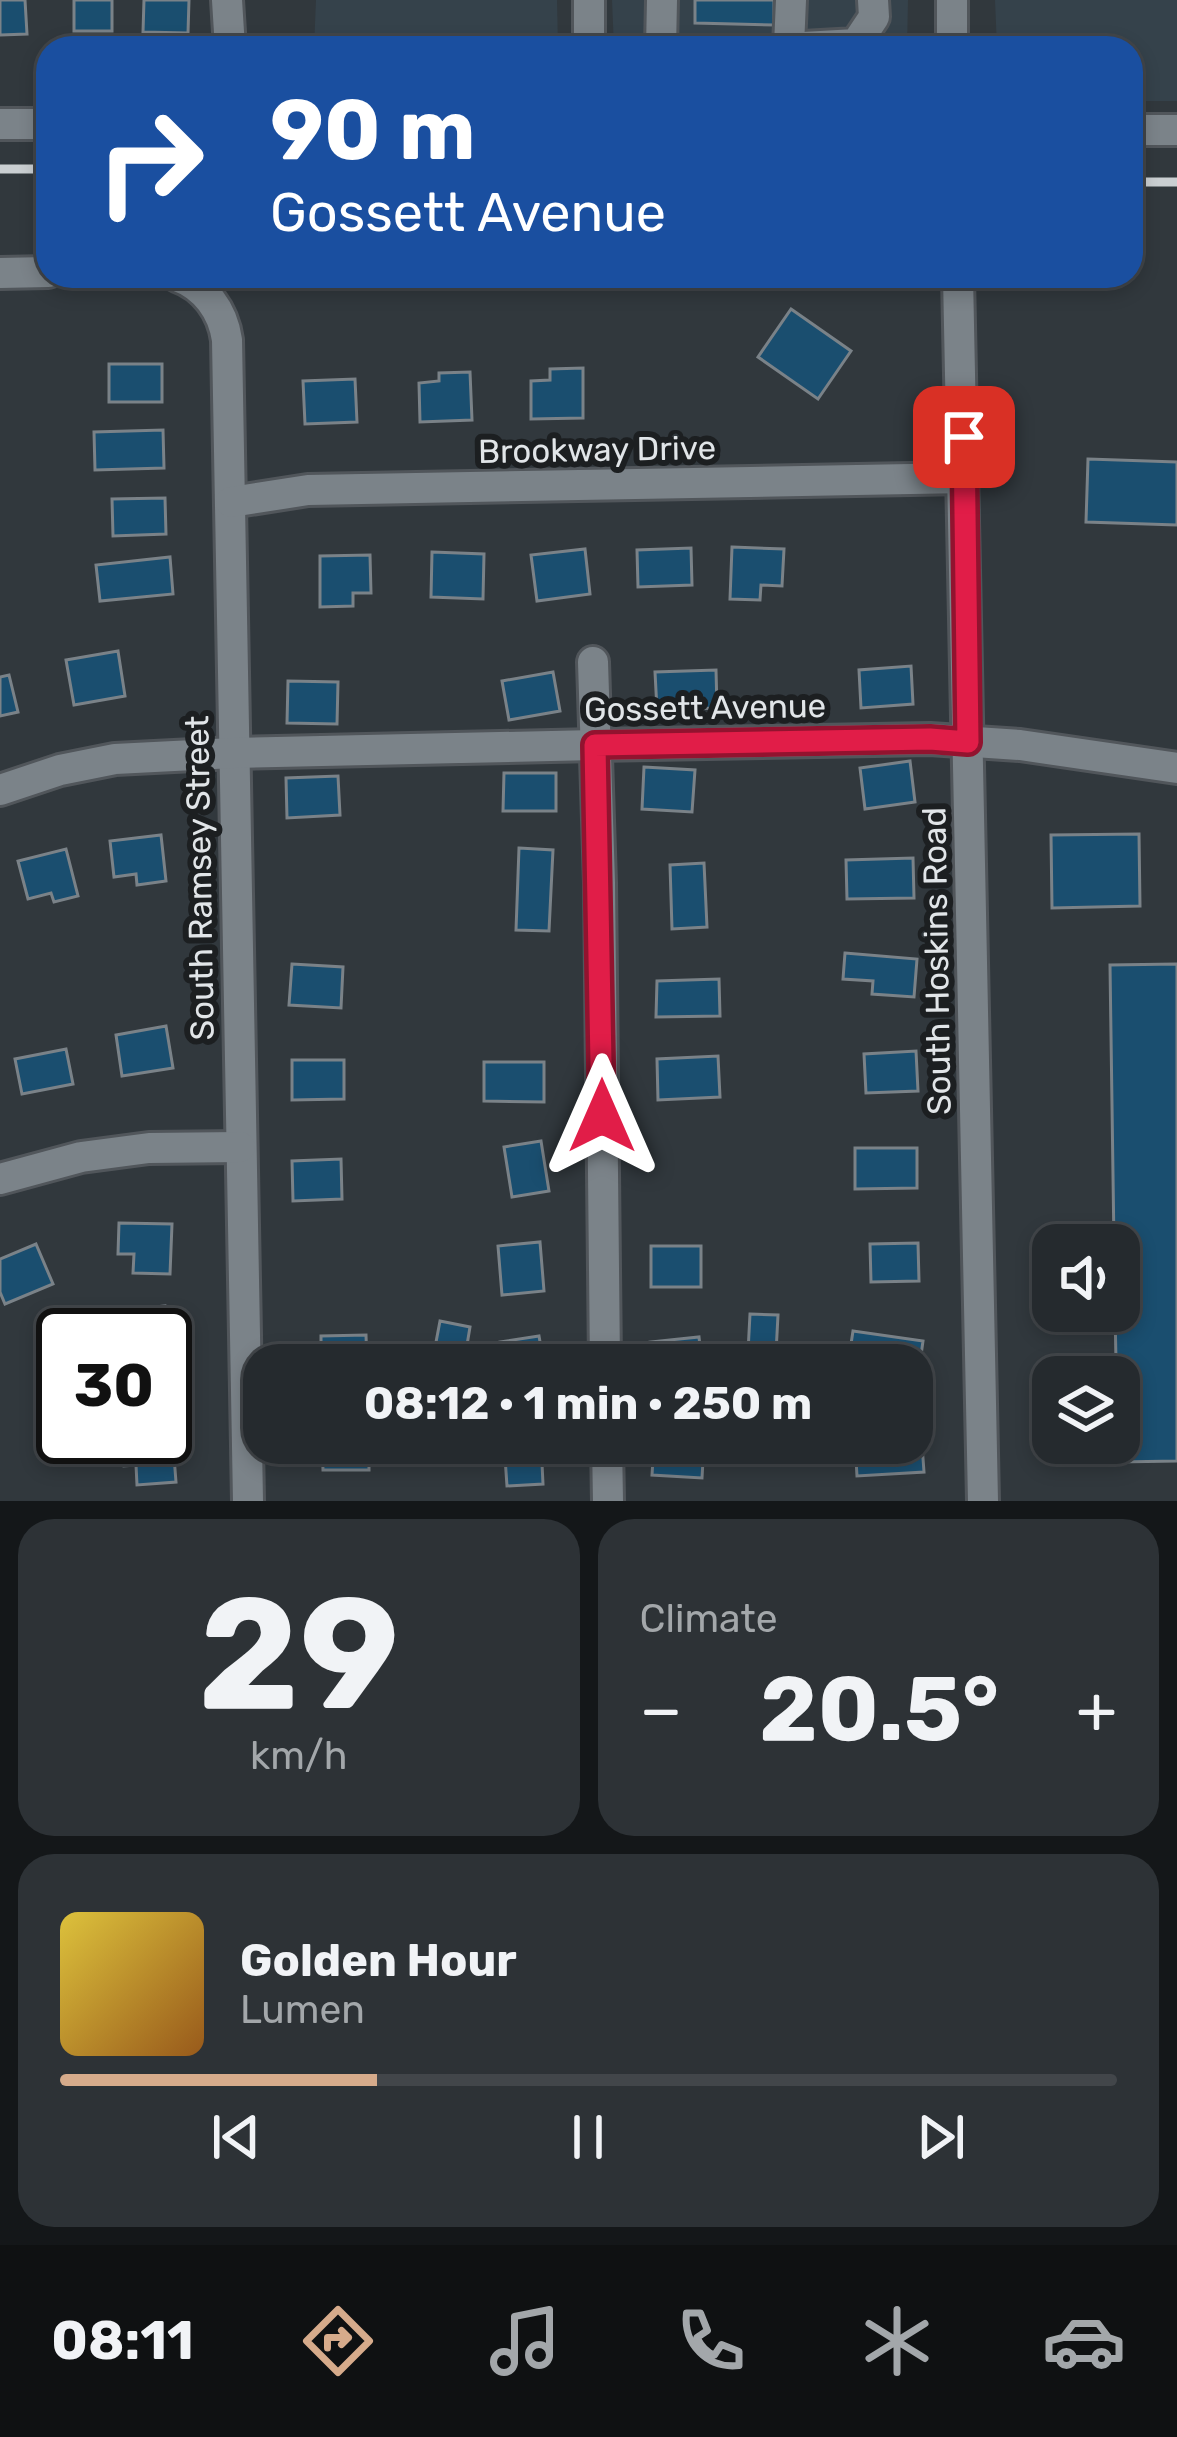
<!DOCTYPE html>
<html lang="en">
<head>
<meta charset="utf-8">
<style>
	body { margin:0; font-family:Rubik,sans-serif; background:#2d3236; color:#f1f3f6; height:100vh; display:flex; flex-direction:column; font-size:45px; white-space:nowrap }
	* { box-sizing:border-box; margin:0 }
	p { font-size:39px; color:#a3a7aa }
	.icon { flex:none; width:66px; height:66px; fill:none; stroke:currentColor; stroke-width:2; stroke-linecap:round; stroke-linejoin:round }
	.map { position:relative; height:1501px; overflow:hidden }
	.drawer { display:flex; flex-direction:column; gap:18px; padding:18px; background:#141719; flex:1 }
	.drawer>* { flex:none }
	.hud { position:absolute; left:36px; top:36px; width:1107px; height:252px; border-radius:36px; box-shadow:0 6px 18px #0003,0 0 0 3px #42464a; background:#1a4fa0; color:#fff; overflow:hidden }
	.buttons { position:absolute; left:1032px; top:1224px; display:grid; gap:24px }
	.buttons a { display:grid; place-items:center; width:108px; height:108px; border-radius:24px; background:#252a2e; box-shadow:0 6px 18px #0003,0 0 0 3px #42464a; font-size:60px }
	.speed { position:absolute; left:36px; top:1308px; display:flex; gap:24px; font-size:60px; font-weight:700; text-align:center }
	.speed>* { display:grid; place-content:center; width:156px; height:156px; border-radius:50%; background:#252a2e; box-shadow:0 6px 18px #0003,0 0 0 3px #42464a; line-height:1 }
	.speed .limit { border:6px solid #111; border-radius:18px; background:#fff; color:#111 }
	.pin { position:absolute; display:grid; place-items:center; width:102px; height:102px; color:#fff; margin:-51px; border-radius:24px; box-shadow:0 6px 18px #0006 }
	.me { position:absolute; width:132px; margin:-66px; rotate:0deg; stroke-linejoin:round; filter:drop-shadow(0 0 9px #0008) }
	.turn { display:flex; align-items:center; gap:42px; height:252px; padding:0 36px; font-size:54px }
	.turn .icon { width:156px; height:156px; stroke-width:2.5 }
	.turn b { display:block; font-size:84px; line-height:102px }
	.big { font-size:90px; font-weight:700; line-height:1.1 }
	.drawer .card { flex:1; display:flex; flex-direction:column; justify-content:center; gap:18px; min-width:0; padding:0 42px; border-radius:36px; background:#2d3236 }
	.drawer .dial { align-items:center; gap:0 }
	.dial b { font-size:156px; line-height:1 }
	.song { display:flex; align-items:center; gap:36px }
	.cover { width:144px; height:144px; border-radius:18px; background:linear-gradient(135deg,hsl(50 70% 55%),hsl(30 70% 35%)) }
	.played { height:12px; border-radius:6px; background:linear-gradient(90deg,#d6ab8b 30%,#42464a 30%) }
	.keys { display:flex; justify-content:space-around; direction:ltr }
	.heat { display:flex; justify-content:space-between; align-items:center; font-size:66px; direction:ltr }
	.drawer .tiles { flex:1; display:grid; gap:18px; grid-template-columns:1fr 1fr }
	.card:last-child { grid-column:span 2 }
	.trip { position:absolute; left:243px; top:1344px; width:690px; height:120px; border-radius:36px; background:#252a2e; box-shadow:0 6px 18px #0003,0 0 0 3px #42464a; font-weight:700; line-height:120px; text-align:center }
	.dock { display:flex; height:192px; justify-content:space-around; align-items:center; background:#0f1112; color:#a3a7aa }
	.dock .icon { width:84px; height:84px }
	.dock .on { color:#d6ab8b }
	.dock b { font-size:54px; color:#f1f3f6 }
	.map>svg:first-child { display:block }
	.built { fill:#35424b }
	.building { fill:#1a4e6f; stroke:#7a8288; stroke-width:3 }
	.lines { fill:none; stroke-linecap:round; stroke-linejoin:round }
	.minor-casing { stroke:#51565b; stroke-width:36 }
	.minor { stroke:#7b8389; stroke-width:30 }
	.rail { stroke:#cacfd2; stroke-width:9 }
	.route-casing { stroke:#92132f; stroke-width:30 }
	.route { stroke:#e11d48; stroke-width:21 }
	.labels { text-anchor:middle; stroke-width:12; stroke-linejoin:round; paint-order:stroke }
	.street-label { font-size:33px; fill:#e1e5e8; stroke:#1c1f21 }
</style>
</head>
<body>
<div class="map">
<svg width="1177" height="1501" viewBox="0 0 1177 1501">
	<rect width="100%" height="100%" fill="#31383d"/>
	<g class="built">
		<path d="M316 0H557L558 48H314Z"/>
		<path d="M612 0H908L907 48H614Z"/>
		<path d="M995 0H1177V101H1131V48H997Z"/>
	</g>
	<g class="building">
		<path d="M0 0H25L27 34 0 35Z"/>
		<rect x="74" y="0" width="38" height="31"/>
		<path d="M144 0H189L188 33 143 32Z"/>
		<path d="M695 0H774V25L695 23Z"/>
		<path d="M791 309 851 351 818 399 758 357Z"/>
		<rect x="109" y="364" width="53" height="38"/>
		<path d="M583 368V418L531 419V381L550 380V369Z"/>
		<path d="M470 372 472 420 420 422 419 383 439 381V373Z"/>
		<path d="M355 379 357 422 305 424 303 381Z"/>
		<path d="M163 430 164 468 95 470 94 432Z"/>
		<path d="M1088 459 1177 462V525L1086 522Z"/>
		<path d="M165 498 166 534 113 536 112 499Z"/>
		<path d="M732 547 784 549 782 586 761 585 760 600 730 599Z"/>
		<path d="M691 548 692 585 638 587 637 550Z"/>
		<path d="M585 549 590 594 537 601 531 555Z"/>
		<path d="M432 552 484 554 483 599 431 597Z"/>
		<path d="M370 555 371 593H353V606L320 607V556Z"/>
		<path d="M170 557 173 594 100 601 96 565Z"/>
		<path d="M118 651 125 696 74 705 66 660Z"/>
		<path d="M911 666 913 704 861 708 859 670Z"/>
		<path d="M716 670 717 708 657 710 655 672Z"/>
		<path d="M553 672 560 711 509 720 502 681Z"/>
		<path d="M9 675 18 712 0 716V677Z"/>
		<path d="M288 681 338 682 337 724 287 723Z"/>
		<path d="M910 761 915 802 865 809 860 768Z"/>
		<path d="M644 767 695 770 692 812 642 809Z"/>
		<path d="M504 773H556V811H503Z"/>
		<path d="M338 776 340 815 287 818 286 778Z"/>
		<path d="M1139 834 1140 906 1052 908 1051 835Z"/>
		<path d="M161 835 166 881 137 885 136 874 114 877 110 841Z"/>
		<path d="M519 848 553 850 549 931 516 930Z"/>
		<path d="M66 849 78 896 54 902 51 893 28 899 18 861Z"/>
		<path d="M913 858 914 898 847 899 846 860Z"/>
		<path d="M704 863 707 927 672 929 670 865Z"/>
		<path d="M845 953 917 959 914 997 872 994 873 981 843 979Z"/>
		<path d="M292 964 343 967 341 1008 289 1005Z"/>
		<path d="M1177 964V1461L1118 1462 1115 1311H1119V1245H1114L1110 965Z"/>
		<path d="M719 979 720 1016 656 1017 657 981Z"/>
		<path d="M166 1026 173 1068 122 1076 116 1035Z"/>
		<path d="M66 1049 73 1084 22 1094 15 1059Z"/>
		<path d="M916 1051 918 1091 866 1093 864 1054Z"/>
		<path d="M718 1056 720 1097 658 1100 657 1059Z"/>
		<path d="M292 1060H344V1099L292 1100Z"/>
		<path d="M484 1062H544V1102L484 1101Z"/>
		<path d="M541 1141 549 1191 512 1197 504 1147Z"/>
		<path d="M855 1148H917V1188L855 1189Z"/>
		<path d="M341 1159 342 1199 293 1201 292 1161Z"/>
		<path d="M119 1223 172 1224 170 1274 133 1273 134 1254H118Z"/>
		<path d="M540 1242 544 1291 502 1295 498 1246Z"/>
		<path d="M918 1243 919 1281 871 1282 870 1244Z"/>
		<path d="M36 1244 53 1284 5 1304 0 1292V1259Z"/>
		<rect x="651" y="1246" width="50" height="41"/>
		<path d="M165 1306 175 1376 165 1377V1335H120L119 1331 140 1328 137 1309Z"/>
		<path d="M750 1314 778 1315 776 1353 748 1352Z"/>
		<path d="M440 1321 470 1327 464 1363 433 1358Z"/>
		<path d="M853 1331 923 1341 918 1377 912 1376V1365H878L879 1361 849 1357Z"/>
		<path d="M366 1335 367 1365H321V1336Z"/>
		<path d="M539 1336 544 1365H504L500 1342Z"/>
		<path d="M699 1337 702 1365H652L650 1342Z"/>
		<path d="M172 1431 176 1482 137 1485 136 1465 124 1466 122 1437H165V1432Z"/>
		<path d="M921 1431 924 1472 857 1476 855 1443H912V1432Z"/>
		<path d="M322 1443H369V1470H323Z"/>
		<path d="M504 1443H541L543 1484 507 1486Z"/>
		<path d="M654 1443H704L702 1478 652 1475Z"/>
	</g>
	<g class="lines">
		<g class="minor-casing">
			<g id="minor">
				<path d="M227 0 230 48"/>
				<path d="M589 0V48"/>
				<path d="M952 0V48"/>
				<path d="M789 46 791 0"/>
				<path d="M661 48 662 0"/>
				<path d="M786 48 856 44 874 17 873 0"/>
				<path d="M0 124H48"/>
				<path d="M1131 130H1177"/>
				<path d="M0 273 48 272"/>
				<path d="M177 276C205 286 223 311 227 340L248 1501"/>
				<path d="M958 276 983 1501"/>
				<path d="M231 502 308 490 965 478"/>
				<path d="M593 662 600 883 605 1365"/>
				<path d="M0 790 60 770 115 759 233 753 595 745 930 739 1020 745 1177 768"/>
				<path d="M0 1179 81 1157 149 1148 240 1147"/>
				<path d="M607 1443 608 1501"/>
			</g>
		</g>
		<use href="#minor" class="minor"/>
		<g class="rail">
			<path d="M0 169H48"/>
			<path d="M1131 182H1177"/>
		</g>
	</g>
	<g class="lines">
		<g class="route-casing">
			<path id="route" d="M602 1116 595 745 930 739 968 742 964 437"/>
		</g>
		<use href="#route" class="route"/>
	</g>
	<g class="labels">
		<g class="street-label">
			<text transform="translate(597 449) rotate(-1)" y="12">Brookway Drive</text>
			<text transform="translate(705 707) rotate(-1)" y="12">Gossett Avenue</text>
			<text transform="translate(199 878) rotate(-91)" y="12">South Ramsey Street</text>
			<text transform="translate(936 961) rotate(-91)" y="12">South Hoskins Road</text>
		</g>
	</g>
</svg>
<div class="buttons">
<a><svg class="icon" aria-label="sound" viewBox="0 0 24 24"><path d="M4 9h4l5-4v14l-5-4H4zM17 9q2 3 0 6"/></svg></a>
<a><svg class="icon" aria-label="layers" viewBox="0 0 24 24"><path d="M12 4l9 5-9 5-9-5zM3 14l9 5 9-5"/></svg></a>
</div>
<div class="speed"><div class="limit">30</div></div>
<div class="pin" style="left:964px;top:437px;background:#d93025"><svg class="icon" aria-label="arrive" viewBox="0 0 24 24"><path d="M6 21V4h12l-3 4 3 4H6"/></svg></div>
<svg class="me" style="left:602px;top:1116px" viewBox="-20 -20 40 40"><path d="M0-17L14 15 0 8-14 15z" fill="#e11d48" stroke="#fff" stroke-width="4"/></svg>
<div class="trip">08:12 · 1 min · 250 m</div>
<div class="hud">
<div class="turn"><svg class="icon" aria-label="right" viewBox="0 0 24 24"><path d="M7 20v-9h11M14 6l5 5-5 5"/></svg><div><b>90 m</b>Gossett Avenue</div></div>
</div>
</div>
<section class="drawer">
<div class="tiles">
<div class="card dial"><b>29</b><p>km/h</p></div>
<div class="card"><p>Climate</p>
<div class="heat"><a>−</a><b class="big">20.5°</b><a>+</a></div>
</div>
<div class="card">
<div class="song"><i class="cover"></i><div><b>Golden Hour</b><p>Lumen</p></div></div>
<div class="played"></div>
<div class="keys"><svg class="icon" aria-label="previous" viewBox="0 0 24 24"><path d="M18 5L8 12l10 7zM5 5v14"/></svg><svg class="icon" aria-label="pause" viewBox="0 0 24 24"><path d="M8 5v14M16 5v14"/></svg><svg class="icon" aria-label="next" viewBox="0 0 24 24"><path d="M6 5l10 7-10 7zM19 5v14"/></svg></div>
</div>
</div>
</section>
<nav class="dock">
<b>08:11</b>
<svg class="icon on" aria-label="directions" viewBox="0 0 24 24"><path d="M12 3l9 9-9 9-9-9zM9 14v-3h6M13 9l2 2-2 2"/></svg>
<svg class="icon" aria-label="music" viewBox="0 0 24 24"><path d="M9 18V5l10-2v13"/><circle cx="6" cy="18" r="3"/><circle cx="16" cy="16" r="3"/></svg>
<svg class="icon" aria-label="phone" viewBox="0 0 24 24"><path d="M5 4h4l2 5-3 2q2 4 5 5l2-3 5 2v4C11 20 4 13 5 4z"/></svg>
<svg class="icon" aria-label="climate" viewBox="0 0 24 24"><path d="M12 3v18M4 7l16 10M4 17L20 7"/></svg>
<svg class="icon" aria-label="car" viewBox="0 0 24 24"><path d="M5 17H2v-5l4-1 3-4h7l3 4 3 1v5h-3M9 17h6M6 11h13"/><circle cx="7" cy="17" r="2"/><circle cx="17" cy="17" r="2"/></svg>
</nav>
</body>
</html>
